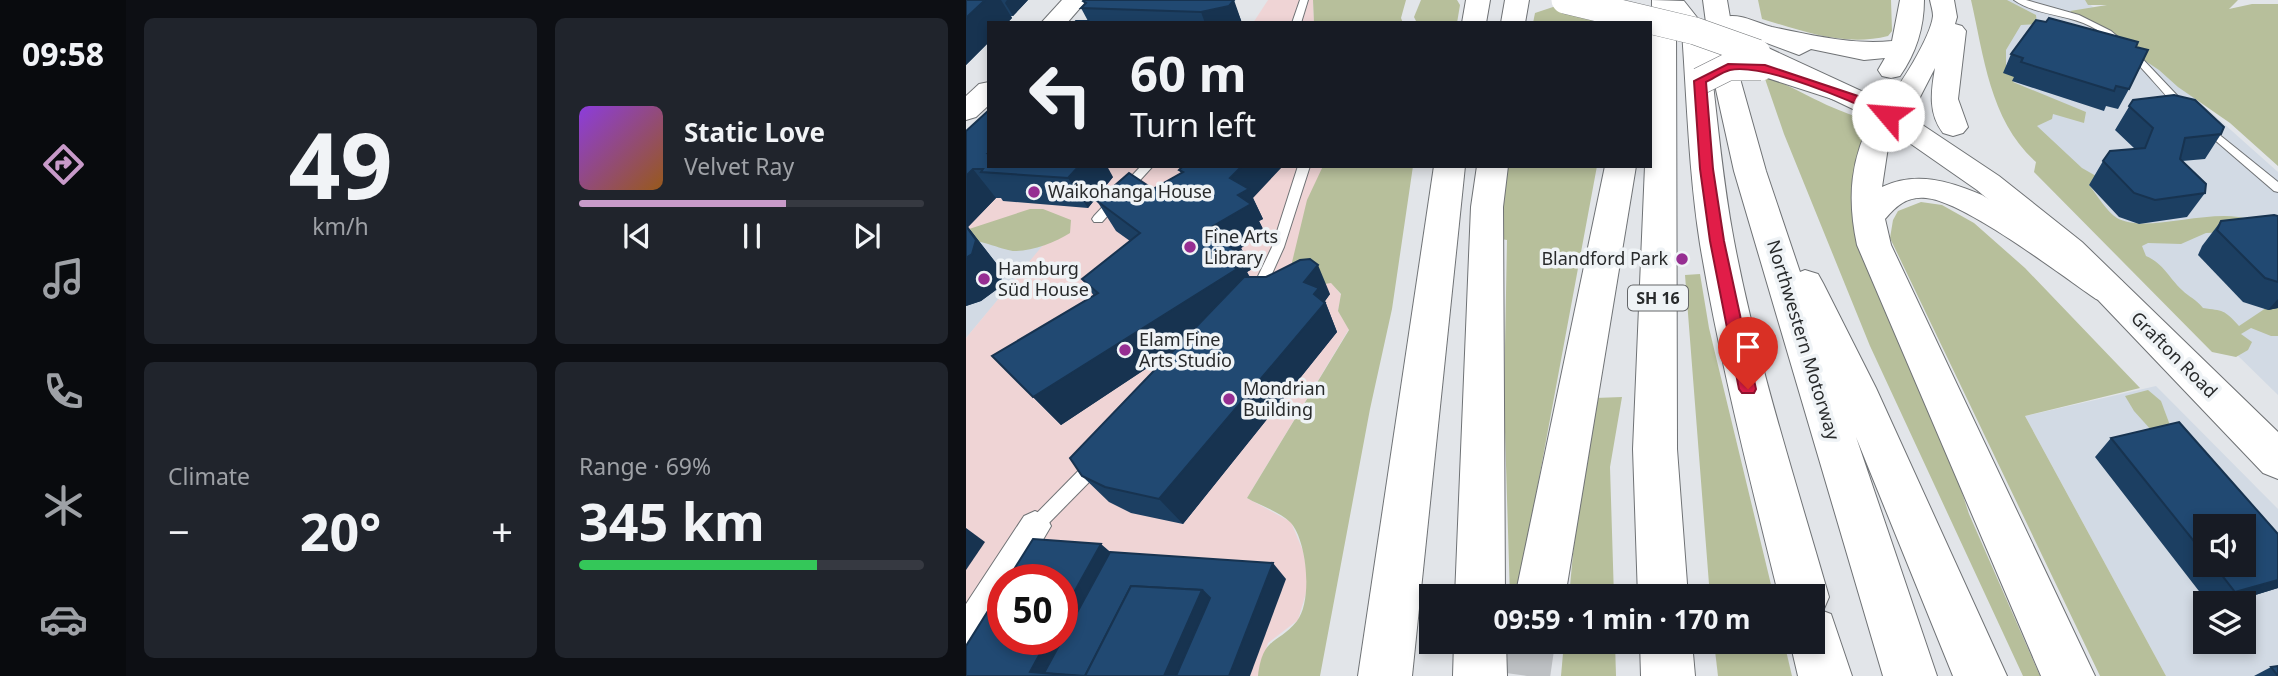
<!DOCTYPE html>
<html lang="en">
<head>
<meta charset="utf-8">
<style>
	body { margin:0; font-family:"Noto Sans",sans-serif; background:#20242c; color:#f1f3f6; height:100vh; display:flex; flex-direction:column; font-size:26px; white-space:nowrap }
	* { box-sizing:border-box; margin:0 }
	p { font-size:23px; color:#9ea1a6 }
	.icon { flex:none; width:38px; height:38px; fill:none; stroke:currentColor; stroke-width:2; stroke-linecap:round; stroke-linejoin:round }
	.map { position:relative; flex:1; overflow:hidden }
	.panel { display:flex; flex-direction:column; gap:18px; padding:18px; background:#0d0f14; width:840px }
	.panel>* { flex:none }
	.hud { position:absolute; left:21px; top:21px; width:665px; height:147px; border-radius:0px; box-shadow:0 4px 10px #0003; background:#171b24; color:#f1f3f6; overflow:hidden }
	.controls { position:absolute; left:1227px; top:514px; display:grid; gap:14px }
	.controls a { display:grid; place-items:center; width:63px; height:63px; border-radius:0px; background:#171b24; box-shadow:0 4px 10px #0003; font-size:35px }
	.speed { position:absolute; left:21px; top:564px; display:flex; gap:14px; font-size:35px; font-weight:700; text-align:center }
	.speed>* { display:grid; place-content:center; width:91px; height:91px; border-radius:50%; background:#171b24; box-shadow:0 4px 10px #0003; line-height:1 }
	.speed .limit { border:10px solid #d22; background:#fff; color:#111 }
	.pin { position:absolute; display:grid; place-items:center; width:60px; height:60px; color:#fff; margin:-72px -30px; border-radius:50% 50% 50% 0; rotate:-45deg; box-shadow:0 0 7px #0007 }
	.pin .icon { rotate:45deg }
	.me { position:absolute; width:77px; margin:-38px; rotate:297deg; stroke-linejoin:round; filter:drop-shadow(0 0 5px #0008) }
	.turn { display:flex; align-items:center; gap:24px; height:147px; padding:0 28px; font-size:32px }
	.turn .icon { width:91px; height:91px; stroke-width:2.5 }
	.turn b { display:block; font-size:49px; line-height:60px }
	.big { font-size:52px; font-weight:700; line-height:1.1 }
	.panel .card { flex:1; display:flex; flex-direction:column; justify-content:center; gap:10px; min-width:0; padding:0 24px; border-radius:10px; background:#20242c }
	.panel .dial { align-items:center; gap:0 }
	.dial b { font-size:91px; line-height:1 }
	.song { display:flex; align-items:center; gap:21px }
	.cover { width:84px; height:84px; border-radius:10px; background:linear-gradient(135deg,hsl(270 70% 55%),hsl(30 70% 35%)) }
	.played { height:7px; border-radius:4px; background:linear-gradient(90deg,#c89ac9 60%,#363941 60%) }
	.keys { display:flex; justify-content:space-around; direction:ltr }
	.heat { display:flex; justify-content:space-between; align-items:center; font-size:38px; direction:ltr }
	.charge { height:10px; border-radius:5px; background:linear-gradient(90deg,#34c759 69%,#363941 0) }
	.panel .tiles { flex:1; display:grid; gap:18px; grid-template-columns:repeat(2,1fr) }
	.trip { position:absolute; left:453px; top:584px; width:406px; height:70px; border-radius:0px; background:#171b24; box-shadow:0 4px 10px #0003; font-weight:700; line-height:70px; text-align:center }
	main { display:flex; flex:1; min-height:0 }
	.tab-bar { display:flex; flex-direction:column; width:126px; justify-content:space-around; align-items:center; background:#090b0e; color:#9ea1a6 }
	.tab-bar .icon { width:49px; height:49px }
	.tab-bar .selected { color:#c89ac9 }
	.tab-bar b { font-size:32px; color:#f1f3f6 }
	.map>svg:first-child { display:block }
	.built { fill:#d2dae4; fill-rule:evenodd }
	.education { fill:#efd4d5; fill-rule:evenodd }
	.green { fill:#b7bf9b }
	.lines { fill:none; stroke-linecap:round; stroke-linejoin:round }
	.highway-tunnel { stroke:#bdc0c3; stroke-width:46; stroke-dasharray:46 24; stroke-linecap:butt }
	.lane-casing { stroke:#6f7275; stroke-width:2 }
	.street-casing { stroke:#6f7275; stroke-width:2 }
	.secondary-casing { stroke:#6f7275; stroke-width:2 }
	.highway-casing { stroke:#6f7275; stroke-width:2 }
	.lane { fill:#fff; fill-rule:evenodd }
	.street { fill:#fff; fill-rule:evenodd }
	.secondary { fill:#fff; fill-rule:evenodd }
	.highway { fill:#fff; fill-rule:evenodd }
	.secondary-bridge-casing { stroke:#6f7275; stroke-width:28; stroke-linecap:butt }
	.highway-bridge-casing { stroke:#6f7275; stroke-width:28; stroke-linecap:butt }
	.secondary-bridge { stroke:#fff; stroke-width:27 }
	.highway-bridge { stroke:#fff; stroke-width:27 }
	.wall { fill:#1c3f62; fill-rule:evenodd }
	.shaded-wall { fill:#173350 }
	.building { fill:#214972; stroke:#173350; stroke-width:2 }
	.route { fill:#e11d48; stroke:#92132f; stroke-width:2 }
	.poi-dot { fill:#962e92; stroke:#eff3f6; stroke-width:2.5 }
	.labels { text-anchor:middle; stroke-width:7; stroke-linejoin:round; paint-order:stroke }
	.shield { fill:#eff3f6; stroke:#646668; stroke-width:2 }
	.shield-label { font-size:16px; font-weight:bold; fill:#282a2b }
	.poi-label { font-size:18px; fill:#282a2b; stroke:#eff3f6; text-anchor:start }
	.street-label { font-size:18px; fill:#282a2b; stroke:#eff3f6 }
</style>
</head>
<body>
<main>
<nav class="tab-bar">
<b>09:58</b>
<svg class="icon selected" aria-label="directions" viewBox="0 0 24 24"><path d="M12 3l9 9-9 9-9-9zM9 14v-3h6M13 9l2 2-2 2"/></svg>
<svg class="icon" aria-label="music" viewBox="0 0 24 24"><path d="M9 18V5l10-2v13"/><circle cx="6" cy="18" r="3"/><circle cx="16" cy="16" r="3"/></svg>
<svg class="icon" aria-label="phone" viewBox="0 0 24 24"><path d="M5 4h4l2 5-3 2q2 4 5 5l2-3 5 2v4C11 20 4 13 5 4z"/></svg>
<svg class="icon" aria-label="climate" viewBox="0 0 24 24"><path d="M12 3v18M4 7l16 10M4 17L20 7"/></svg>
<svg class="icon" aria-label="car" viewBox="0 0 24 24"><path d="M5 17H2v-5l4-1 3-4h7l3 4 3 1v5h-3M9 17h6M6 11h13"/><circle cx="7" cy="17" r="2"/><circle cx="17" cy="17" r="2"/></svg>
</nav>
<section class="panel">
<div class="tiles">
<div class="card dial"><b>49</b><p>km/h</p></div>
<div class="card">
<div class="song"><i class="cover"></i><div><b>Static Love</b><p>Velvet Ray</p></div></div>
<div class="played"></div>
<div class="keys"><svg class="icon" aria-label="previous" viewBox="0 0 24 24"><path d="M18 5L8 12l10 7zM5 5v14"/></svg><svg class="icon" aria-label="pause" viewBox="0 0 24 24"><path d="M8 5v14M16 5v14"/></svg><svg class="icon" aria-label="next" viewBox="0 0 24 24"><path d="M6 5l10 7-10 7zM19 5v14"/></svg></div>
</div>
<div class="card"><p>Climate</p>
<div class="heat"><a>−</a><b class="big">20°</b><a>+</a></div>
</div>
<div class="card"><p>Range · 69%</p><b class="big">345 km</b><div class="charge"></div></div>
</div>
</section>
<div class="map">
<svg width="1312" height="676" viewBox="0 0 1312 676">
	<rect width="100%" height="100%" fill="#e2e5e9"/>
	<g class="built">
		<path d="M1029 0H1119L1312 172V395L1072 160 1031 101Z"/>
		<path d="M0 235 83 239 0 338Z"/>
		<path d="M1190 386 1312 509V676H1200L1059 416ZM1239 527H1278V565H1239ZM1239 604H1278V642H1239Z"/>
	</g>
	<g class="education">
		<path d="M302 0H347L348 23H287Z"/>
		<path d="M0 163 23 166H357L340 287 365 282 375 295 372 311 383 329 281 498 325 522 337 551 343 583 332 620 302 643 292 676H0V338L82 239 0 235ZM37 579H96V639H37Z"/>
	</g>
	<g class="green">
		<path d="M347 0H440L435 18 437 23H348Z"/>
		<path d="M455 0H491L494 5 491 23H451L448 17Z"/>
		<path d="M792 0H925L926 31 922 36C878 47 837 31 796 19Z"/>
		<path d="M1005 0H1041L1070 15 1071 24 1055 25 1040 50V70L1049 77 1047 82 1120 112 1118 123 1087 114 1086 119 1071 126 1116 168 1130 176 1123 185C1131 195 1141 212 1151 218 1181 235 1247 206 1285 220L1263 232 1240 233 1215 244 1182 243 1176 246 1180 256C1198 264 1203 278 1216 290 1223 297 1230 299 1237 308 1257 311 1258 309 1273 326L1300 308 1312 306V336H1305L1285 328 1275 334 1286 342 1282 350 1270 357 1246 352 1068 172 1070 162C1024 121 1018 57 1005 0Z"/>
		<path d="M1119 0H1272L1263 9 1286 4H1312V166L1264 123 1212 87 1193 70 1104 11 1141 5H1122Z"/>
		<path d="M590 6 663 23H567L569 13Z"/>
		<path d="M798 76C823 84 844 98 868 108 881 114 891 115 902 125V134L889 168 886 201 975 428 1003 514 1074 676H1057L904 346 818 134Z"/>
		<path d="M357 166H447L426 309 404 409 354 676H292C297 635 312 645 331 621 347 601 341 539 324 522 314 512 293 505 281 498L383 330 372 311 375 294 365 283 340 287 321 283 341 200Z"/>
		<path d="M541 166H631L551 597H544L538 399 541 240 535 239Z"/>
		<path d="M955 202 976 205 1008 223 1059 268 1174 388 1059 416 1200 676H1134L924 238 927 220 932 211Z"/>
		<path d="M64 209H77L105 220 104 233C90 242 67 251 49 251 44 252 12 240 0 238V230Z"/>
		<path d="M734 274 743 328 808 597H744L719 275Z"/>
		<path d="M1182 390 1195 401 1205 428 1195 441 1168 411 1159 396Z"/>
		<path d="M656 397 644 467 648 597H603L610 521 629 398Z"/>
		<path d="M598 642H649L650 676H595Z"/>
		<path d="M748 642H818L826 676H752Z"/>
	</g>
	<g class="lines">
		<path class="highway-tunnel" d="M561 676 566 642"/>
		<g class="lane-casing">
			<g id="lane">
				<path d="M334 0H342L335 23H326Z"/>
				<path d="M1048 0H1060L1113 15 1145 31 1169 51 1224 109 1219 112 1215 111C1186 83 1162 45 1124 26 1101 14 1069 15 1048 0Z"/>
				<path d="M1240 124 1312 182V192L1308 191 1236 129 1235 127Z"/>
				<path d="M175 166H187L136 222H128L126 219 128 216Z"/>
				<path d="M332 166H344L318 247 296 296H286L284 293 306 247Z"/>
				<path d="M129 458 135 460 137 465 135 470 75 531 69 534 63 531 61 526 63 521 123 460Z"/>
			</g>
		</g>
		<g class="street-casing">
			<path id="street" d="M69 511 80 516 85 526 54 579H37V608L12 647 0 653V604L58 516Z"/>
		</g>
		<g class="secondary-casing">
			<g id="secondary">
				<path d="M96 0H121L101 23H75Z"/>
				<path d="M934 0H958C958 28 950 53 934 76L925 78 916 76 912 70 919 58 898 60 845 49 833 55 758 27 755 22 758 17C775 13 790 23 806 27 845 35 886 45 926 41Z"/>
				<path d="M964 0H988L991 17 989 24 996 26 1000 31 992 99 1002 127 997 133 987 136 977 133C962 113 965 92 969 68L953 99 940 114 1033 176 1116 242 1312 432V479L1297 473 1092 258 1011 190 912 121 782 59 778 53 782 47 791 45 800 47 919 102C933 89 965 36 967 16 967 11 965 5 964 0Z"/>
				<path d="M23 82V105L10 117 0 120V96L13 84Z"/>
			</g>
		</g>
		<g class="highway-casing">
			<g id="highway">
				<path d="M500 0H524L520 23H496Z"/>
				<path d="M539 0H563L559 23H535Z"/>
				<path d="M686 0 718 1 741 30 737 0H761L775 82 800 171 834 272 839 270 852 274 857 283 910 388 1041 676H987L890 437 971 676H917L768 171 745 67C752 125 757 184 768 241 791 362 829 479 863 597L857 611 865 614 886 676H832L824 642H847V597H813C784 479 754 363 734 244 723 174 721 102 716 31L710 22 711 449 722 597H672L667 449 679 166H684Z"/>
				<path d="M795 59 904 94 908 100 904 106 894 108 786 73 782 67 786 61Z"/>
				<path d="M922 106 932 109 936 115 922 147 916 187C950 171 983 181 1016 195L1156 281 1161 290 1156 299 1143 303 1130 299C1095 275 998 201 960 198 941 196 930 206 919 219L925 245 1129 676H1075L891 245C881 198 884 158 908 115L912 109Z"/>
				<path d="M468 166H499L446 676H392Z"/>
				<path d="M511 166H542L537 207 539 597H489L505 207Z"/>
				<path d="M639 166H670L599 597H549Z"/>
				<path d="M488 642H540L541 676H487Z"/>
				<path d="M674 642H726L729 676H675Z"/>
			</g>
		</g>
		<use href="#lane" class="lane"/>
		<use href="#street" class="street"/>
		<use href="#secondary" class="secondary"/>
		<use href="#highway" class="highway"/>
		<g class="secondary-bridge-casing">
			<path id="secondary-bridge" d="M599 0 729 31 791 53"/>
		</g>
		<g class="highway-bridge-casing">
			<path id="highway-bridge" d="M734 81 762 67H795"/>
		</g>
		<use href="#secondary-bridge" class="secondary-bridge"/>
		<use href="#highway-bridge" class="highway-bridge"/>
	</g>
	<g class="wall">
		<path d="M0 0H62L47 16H45L46 18 41 23H23V42L0 65Z"/>
		<path d="M267 0 276 23H108L122 21 115 8 119 4 117 1Z"/>
		<path d="M1170 47 1163 89 1152 109 1140 106 1138 111 1046 81 1048 77 1037 73 1045 54Z"/>
		<path d="M1167 100 1255 134 1239 159 1216 161 1239 193 1221 217 1173 224 1153 217 1123 185 1137 161 1169 149 1149 130Z"/>
		<path d="M0 131 23 166 147 177 122 208 37 201 35 198H30L2 227 37 272 34 287 15 301 0 306Z"/>
		<path d="M213 170 287 198 297 219 293 221 299 233 275 248 286 269 281 272 284 277 364 294 359 301 371 332 217 524 165 513 143 502 116 476 208 350 95 425 26 356 128 296 116 279 164 241 150 231 131 201 187 189 215 173Z"/>
		<path d="M1312 216V308L1302 310 1277 302 1232 255 1236 246 1255 221Z"/>
		<path d="M1145 438 1312 588 1260 604H1243L1129 457ZM1239 527 1278 565H1239Z"/>
		<path d="M1305 667 1312 676H1288Z"/>
	</g>
	<g class="shaded-wall">
		<path d="M19 0H35L46 18 41 23H23V42L0 65V18Z"/>
		<path d="M41 0H62L47 16 39 3Z"/>
		<path d="M268 0 276 23H239L235 12Z"/>
		<path d="M113 166H141L147 177 122 208 102 178Z"/>
		<path d="M276 166H317L287 198 297 219 293 221 299 233 275 248 286 269 281 272 285 281 287 298 95 425 67 397 237 232 264 178Z"/>
		<path d="M7 169 30 198 2 227 37 272 34 287 15 301 0 306V176Z"/>
		<path d="M352 265 364 294 359 301 371 332 217 524 193 499 338 282Z"/>
		<path d="M1312 299V308L1302 310Z"/>
		<path d="M0 528 19 542 0 570Z"/>
		<path d="M135 544 163 568 107 676 64 672 82 639H96V614Z"/>
		<path d="M307 563 320 579 284 676H263Z"/>
		<path d="M1312 580V588L1260 604H1252L1269 592Z"/>
		<path d="M236 590 259 613 233 676H198Z"/>
	</g>
	<g class="building">
		<path d="M0 0H19L0 18Z"/>
		<path d="M118 0H268L263 6 235 12 115 8 120 3 117 1Z"/>
		<path d="M1083 18 1172 42 1170 47 1182 50 1163 89 1150 86 1148 91 1055 62 1057 58 1045 54 1070 20 1080 22Z"/>
		<path d="M110 21H122L121 23H108Z"/>
		<path d="M1208 95 1229 100 1258 127 1255 134 1219 138 1214 159 1240 184 1239 193 1189 200 1168 193 1137 161 1144 151 1179 148 1187 128 1163 106 1167 100Z"/>
		<path d="M23 110V154H22L23 155V166H113L102 178 15 172 17 169H7L0 176V131Z"/>
		<path d="M217 166H276L264 178 283 189 272 195 285 204 237 232 241 234 253 227 271 239 261 245 270 251 258 259 271 269 67 397 26 356 132 293 116 279 174 233 131 201 163 173 187 189 217 172 213 170Z"/>
		<path d="M1308 215 1312 216V282L1299 278 1251 230 1255 221Z"/>
		<path d="M0 226 10 240 6 254 0 258Z"/>
		<path d="M344 259 352 265 338 282 353 288 348 294 359 303 193 499 139 487 116 476 104 458 278 277H300L334 260Z"/>
		<path d="M1213 422 1312 534V580L1269 592 1248 565H1278V527H1239V555L1145 438Z"/>
		<path d="M67 539 135 544 96 614V579H42Z"/>
		<path d="M144 552 307 563 263 676H210L244 598 236 590 165 586 119 676 78 673Z"/>
		<path d="M165 586 236 590 198 676H119Z"/>
		<path d="M37 587V639H82L64 672 111 676H0V646Z"/>
		<path d="M1312 666V676L1305 667Z"/>
	</g>
	<path class="route" d="M762 64 799 65 898 98 928 115 918 117C886 101 798 63 764 70 756 72 747 79 740 82L747 169 758 241 790 389 788 393H776L773 389 744 241 734 169 728 81Z"/>
	<g class="poi-dot">
		<circle cx="68" cy="192" r="7"/>
		<circle cx="224" cy="247" r="7"/>
		<circle cx="716" cy="259" r="7"/>
		<circle cx="18" cy="279" r="7"/>
		<circle cx="159" cy="350" r="7"/>
		<circle cx="263" cy="399" r="7"/>
	</g>
	<g class="labels">
		<rect class="shield" x="662" y="285.5" width="60" height="25" rx="5"/>
		<g class="shield-label">
			<text x="692" y="304">SH 16</text>
		</g>
		<g class="poi-label">
			<text x="82" y="198">Waikohanga House</text>
			<text x="238" y="243">Fine Arts<tspan x="238" dy="21">Library</tspan></text>
			<text x="702" y="265" text-anchor="end">Blandford Park</text>
			<text x="32" y="275">Hamburg<tspan x="32" dy="21">Süd House</tspan></text>
			<text x="173" y="346">Elam Fine<tspan x="173" dy="21">Arts Studio</tspan></text>
			<text x="277" y="395">Mondrian<tspan x="277" dy="21">Building</tspan></text>
		</g>
		<g class="street-label">
			<text transform="translate(837 340) rotate(73)" y="6">Northwestern Motorway</text>
			<text transform="translate(1208 355) rotate(45)" y="6">Grafton Road</text>
		</g>
	</g>
</svg>
<div class="controls">
<a><svg class="icon" aria-label="sound" viewBox="0 0 24 24"><path d="M4 9h4l5-4v14l-5-4H4zM17 9q2 3 0 6"/></svg></a>
<a><svg class="icon" aria-label="layers" viewBox="0 0 24 24"><path d="M12 4l9 5-9 5-9-5zM3 14l9 5 9-5"/></svg></a>
</div>
<div class="speed"><div class="limit">50</div></div>
<div class="pin" style="left:782px;top:389px;background:#d93025"><svg class="icon" aria-label="arrive" viewBox="0 0 24 24"><path d="M6 21V4h12l-3 4 3 4H6"/></svg></div>
<svg class="me" style="left:922px;top:115px" viewBox="-20 -20 40 40"><circle r="19" fill="#fff"/><path d="M0-13L10 11 0 6-10 11z" fill="#e11d48"/></svg>
<div class="trip">09:59 · 1 min · 170 m</div>
<div class="hud">
<div class="turn"><svg class="icon" aria-label="left" viewBox="0 0 24 24"><path d="M17 20v-9H6M10 6l-5 5 5 5"/></svg><div><b>60 m</b>Turn left</div></div>
</div>
</div>
</main>
</body>
</html>
